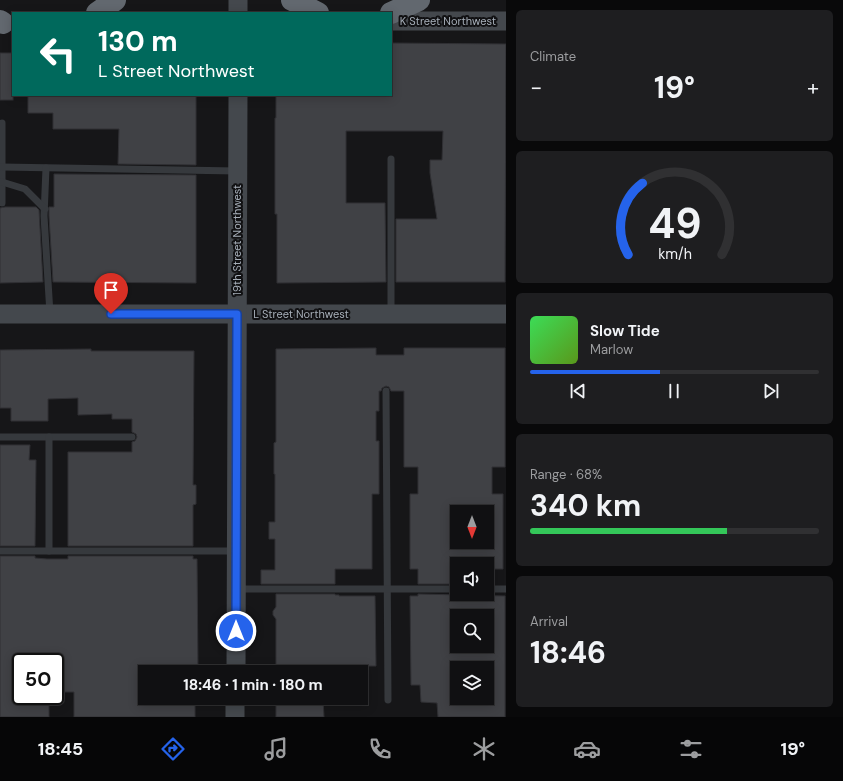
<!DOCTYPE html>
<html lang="en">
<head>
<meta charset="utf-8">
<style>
	body { margin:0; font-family:"DM Sans",sans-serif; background:#1e1e20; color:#f1f3f6; height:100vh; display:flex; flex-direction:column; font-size:15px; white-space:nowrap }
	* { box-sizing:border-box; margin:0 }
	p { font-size:13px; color:#9c9d9f }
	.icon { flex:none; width:22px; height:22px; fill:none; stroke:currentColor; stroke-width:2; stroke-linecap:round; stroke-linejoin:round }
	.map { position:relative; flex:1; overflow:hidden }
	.details { display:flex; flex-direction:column; gap:10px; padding:10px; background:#09090a; width:337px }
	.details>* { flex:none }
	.top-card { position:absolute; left:12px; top:12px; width:380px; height:84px; border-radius:0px; box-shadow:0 2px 10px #0003,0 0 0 1px #303032; background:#00695c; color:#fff; overflow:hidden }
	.needle { width:26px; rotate:180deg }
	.controls { position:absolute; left:450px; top:505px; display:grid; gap:8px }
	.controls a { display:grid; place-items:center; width:44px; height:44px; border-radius:0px; background:#101012; box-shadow:0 2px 10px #0003,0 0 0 1px #303032; font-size:20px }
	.speed { position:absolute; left:12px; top:653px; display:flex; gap:8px; font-size:20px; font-weight:700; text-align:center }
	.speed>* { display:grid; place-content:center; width:52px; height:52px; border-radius:50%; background:#101012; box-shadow:0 2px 10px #0003,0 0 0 1px #303032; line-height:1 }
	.speed .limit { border:2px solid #111; border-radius:6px; background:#fff; color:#111 }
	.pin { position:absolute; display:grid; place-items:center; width:34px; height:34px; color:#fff; margin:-41px -17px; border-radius:50% 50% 50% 0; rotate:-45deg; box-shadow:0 0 4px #0007 }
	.pin .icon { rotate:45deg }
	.me { position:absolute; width:44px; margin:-22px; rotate:0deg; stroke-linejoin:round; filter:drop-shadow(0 0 3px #0008) }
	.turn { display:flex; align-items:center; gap:14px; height:84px; padding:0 20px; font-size:18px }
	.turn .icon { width:52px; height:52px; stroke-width:2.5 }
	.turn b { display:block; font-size:28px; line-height:34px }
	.big { font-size:30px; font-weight:700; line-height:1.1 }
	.details .tile { flex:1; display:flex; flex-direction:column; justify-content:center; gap:6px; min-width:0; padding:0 14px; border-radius:6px; background:#1e1e20 }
	.details .dial { align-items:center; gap:0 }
	.dial svg { height:104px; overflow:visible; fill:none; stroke:#303032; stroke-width:7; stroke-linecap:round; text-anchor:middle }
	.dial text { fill:#f1f3f6; stroke:none }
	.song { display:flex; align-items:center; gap:12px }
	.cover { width:48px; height:48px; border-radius:6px; background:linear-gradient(135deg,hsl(130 70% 55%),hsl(90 70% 35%)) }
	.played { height:4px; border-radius:2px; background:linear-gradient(90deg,#2563eb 45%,#303032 45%) }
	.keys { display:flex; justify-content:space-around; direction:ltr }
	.heat { display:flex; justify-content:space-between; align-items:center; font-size:22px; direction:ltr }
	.charge { height:6px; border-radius:3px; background:linear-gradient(90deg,#34c759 68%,#303032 0) }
	.trip { position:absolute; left:138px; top:665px; width:230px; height:40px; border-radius:0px; background:#101012; box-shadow:0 2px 10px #0003,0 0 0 1px #303032; font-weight:700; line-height:40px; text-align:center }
	.tabs { display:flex; height:64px; justify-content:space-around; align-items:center; background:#060607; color:#9c9d9f }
	.tabs .icon { width:28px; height:28px }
	.tabs .active { color:#2563eb }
	.tabs b { font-size:18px; color:#f1f3f6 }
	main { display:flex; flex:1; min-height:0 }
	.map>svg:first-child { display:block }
	.building { fill:#404145; stroke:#303034; fill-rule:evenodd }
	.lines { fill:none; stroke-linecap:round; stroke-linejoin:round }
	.lane { stroke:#36393d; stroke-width:7 }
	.secondary { stroke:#44484d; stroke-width:19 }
	.highway { stroke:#62686f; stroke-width:22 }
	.route-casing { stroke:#184099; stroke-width:10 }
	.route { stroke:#2563eb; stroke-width:7 }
	.labels { text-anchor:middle; stroke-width:4; stroke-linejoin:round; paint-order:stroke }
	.street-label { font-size:11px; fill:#a7afb9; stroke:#111113 }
</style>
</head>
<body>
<main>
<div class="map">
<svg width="506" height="717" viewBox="0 0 506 717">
	<rect width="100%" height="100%" fill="#161618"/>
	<g class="building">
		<path d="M391 43 506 44 505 282H396V219H437L430 173V160H442L443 131H346V203H385L386 282 277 283V214H275V118H276V95H391Z"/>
		<rect x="0" y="53" width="13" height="47"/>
		<path d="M28 95H196V165L118 164 119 129H53V113H28Z"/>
		<path d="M54 174 196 175V283L53 282 49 216V207H54Z"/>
		<path d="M5 207H36L39 210 43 282 0 283V208Z"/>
		<path d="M376 348V355H404V348H505V467H492V494H503V569H487V564H457V584H418V569H410V494H418V467H404V391H391L389 387 386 386 382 388 381 391H379V411H376V441H379V494H372V569H335V584H261V570H275V539H269V522H275V474H274V443L276 442V349ZM457 512H487V542H457Z"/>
		<path d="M91 349V351H194L193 485H196V504L193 505V546H68V452H132V442L135 441 137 437 136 434 132 432V419H112V414L78 415V398L48 399V421H11V408H0V350Z"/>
		<path d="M0 445H30L29 460H36L35 546H0Z"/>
		<path d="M0 556H35V558L47 559H68V556H193V559H197L198 672H145V698H195V717H74V692H59V662H21V696H49V717H0Z"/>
		<path d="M276 594H335V595H339V596H375L376 666H362V672H276V619L273 615V611L276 607Z"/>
		<path d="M418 594 505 596V717H438L437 703 421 702 420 685H411L410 596H418ZM457 616H487V646H457ZM457 668H487V698H457Z"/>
		<path d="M276 698H323L324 717H276Z"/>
	</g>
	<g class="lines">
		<g class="lane">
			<path d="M2 123V203"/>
			<path d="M2 167 237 171"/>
			<path d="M46 168 44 216 50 314"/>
			<path d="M2 182 25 189 45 209"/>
			<path d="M391 314V159"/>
			<path d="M386 391 388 700"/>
			<path d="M0 437H132"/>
			<path d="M49 437V551"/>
			<path d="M0 551H236"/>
			<path d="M236 589H457"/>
			<path d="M487 589H506"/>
		</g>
		<g class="secondary">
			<path d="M238 13V0"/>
			<path d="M391 21H506"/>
			<path d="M0 314H506"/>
			<path d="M236 672 238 95"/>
			<path d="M235 717V698"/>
		</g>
		<g class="highway">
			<path d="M292 0 318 13"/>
			<path d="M97 13 115 0"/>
			<path d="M391 13 419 0"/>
			<path d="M0 21 3 23"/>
		</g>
	</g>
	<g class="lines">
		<g class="route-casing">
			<path id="route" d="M111 314H237L236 631"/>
		</g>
		<use href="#route" class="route"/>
	</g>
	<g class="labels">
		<g class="street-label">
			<text x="448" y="25">K Street Northwest</text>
			<text transform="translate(237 240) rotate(-90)" y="4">19th Street Northwest</text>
			<text x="301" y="318">L Street Northwest</text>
		</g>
	</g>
</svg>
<div class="controls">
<a><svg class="needle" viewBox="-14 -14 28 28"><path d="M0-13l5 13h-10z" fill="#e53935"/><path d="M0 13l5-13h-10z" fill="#9c9d9f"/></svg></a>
<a><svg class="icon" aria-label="sound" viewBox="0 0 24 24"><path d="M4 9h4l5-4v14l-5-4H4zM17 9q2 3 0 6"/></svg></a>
<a><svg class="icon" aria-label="search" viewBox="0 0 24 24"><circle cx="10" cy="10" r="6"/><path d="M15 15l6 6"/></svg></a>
<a><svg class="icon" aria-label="layers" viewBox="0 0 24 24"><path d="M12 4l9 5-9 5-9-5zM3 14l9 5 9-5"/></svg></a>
</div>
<div class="speed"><div class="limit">50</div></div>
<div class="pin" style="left:111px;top:314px;background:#d93025"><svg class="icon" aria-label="arrive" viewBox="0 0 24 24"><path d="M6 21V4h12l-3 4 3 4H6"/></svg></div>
<svg class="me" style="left:236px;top:631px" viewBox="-20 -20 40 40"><circle r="17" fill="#2563eb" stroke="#fff" stroke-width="3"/><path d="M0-11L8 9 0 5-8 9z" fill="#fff"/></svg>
<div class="trip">18:46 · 1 min · 180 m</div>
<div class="top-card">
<div class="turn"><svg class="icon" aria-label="left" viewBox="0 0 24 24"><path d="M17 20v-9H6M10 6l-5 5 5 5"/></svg><div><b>130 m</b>L Street Northwest</div></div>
</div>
</div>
<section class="details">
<div class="tile"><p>Climate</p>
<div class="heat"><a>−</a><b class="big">19°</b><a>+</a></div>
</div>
<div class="tile dial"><svg viewBox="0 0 100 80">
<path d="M14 69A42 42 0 1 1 86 69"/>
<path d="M14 69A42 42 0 0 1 25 14" stroke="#2563eb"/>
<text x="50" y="56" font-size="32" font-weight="700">49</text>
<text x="50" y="72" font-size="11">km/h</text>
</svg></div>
<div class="tile">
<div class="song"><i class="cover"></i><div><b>Slow Tide</b><p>Marlow</p></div></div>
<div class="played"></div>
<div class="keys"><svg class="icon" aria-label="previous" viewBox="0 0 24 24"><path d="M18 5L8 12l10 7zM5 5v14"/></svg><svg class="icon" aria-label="pause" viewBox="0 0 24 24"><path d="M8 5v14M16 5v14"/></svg><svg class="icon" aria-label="next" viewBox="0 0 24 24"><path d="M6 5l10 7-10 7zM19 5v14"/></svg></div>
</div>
<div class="tile"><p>Range · 68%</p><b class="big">340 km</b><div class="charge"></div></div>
<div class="tile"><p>Arrival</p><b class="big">18:46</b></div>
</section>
</main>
<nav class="tabs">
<b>18:45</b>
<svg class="icon active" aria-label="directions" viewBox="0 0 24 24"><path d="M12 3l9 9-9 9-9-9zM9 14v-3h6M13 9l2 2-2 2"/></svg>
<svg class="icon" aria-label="music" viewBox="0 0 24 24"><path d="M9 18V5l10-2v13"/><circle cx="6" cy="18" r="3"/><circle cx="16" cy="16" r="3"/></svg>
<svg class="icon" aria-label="phone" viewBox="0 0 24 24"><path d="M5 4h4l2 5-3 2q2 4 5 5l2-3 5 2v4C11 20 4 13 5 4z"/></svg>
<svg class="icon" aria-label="climate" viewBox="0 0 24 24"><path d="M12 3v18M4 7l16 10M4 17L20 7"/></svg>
<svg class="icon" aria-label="car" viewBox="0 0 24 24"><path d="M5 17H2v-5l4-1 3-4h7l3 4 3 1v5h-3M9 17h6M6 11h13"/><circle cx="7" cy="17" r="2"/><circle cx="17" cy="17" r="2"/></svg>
<svg class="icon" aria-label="filters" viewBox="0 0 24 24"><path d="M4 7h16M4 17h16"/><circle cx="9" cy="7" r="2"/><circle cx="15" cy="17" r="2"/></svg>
<b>19°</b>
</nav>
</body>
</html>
